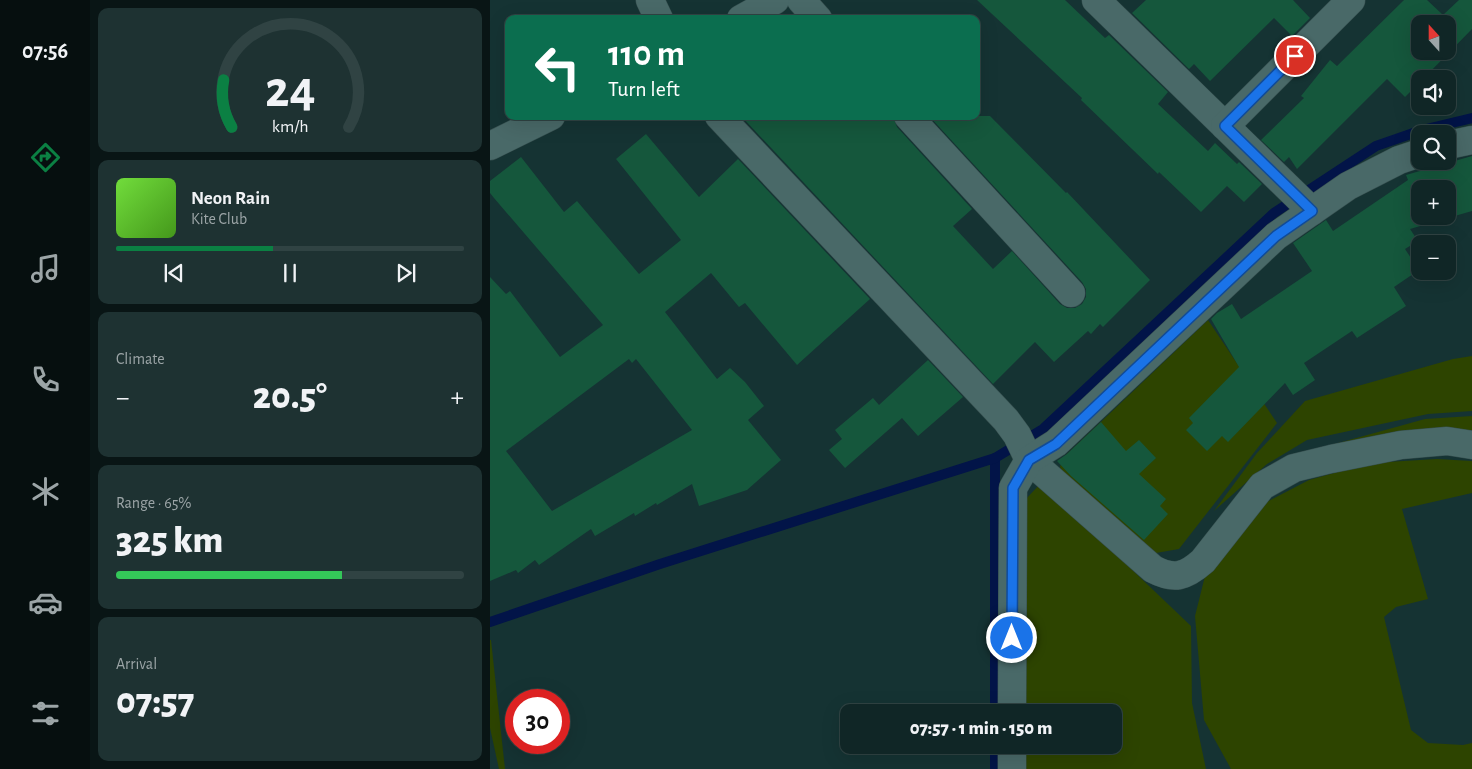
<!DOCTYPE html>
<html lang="en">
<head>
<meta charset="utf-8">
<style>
	body { margin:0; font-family:"Alegreya Sans",sans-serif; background:#1e3232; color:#f1f3f6; height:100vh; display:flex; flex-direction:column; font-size:19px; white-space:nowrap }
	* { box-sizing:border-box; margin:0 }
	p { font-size:16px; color:#9ca5a7 }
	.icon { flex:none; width:28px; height:28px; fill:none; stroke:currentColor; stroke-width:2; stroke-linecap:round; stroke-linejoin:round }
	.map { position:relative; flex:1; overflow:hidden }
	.side { display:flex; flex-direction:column; gap:8px; padding:8px; background:#091515; width:400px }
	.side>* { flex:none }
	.guide { position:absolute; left:15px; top:15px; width:475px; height:105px; border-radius:10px; box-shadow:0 5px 20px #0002,0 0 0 1px #304343; background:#0b6e4f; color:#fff; overflow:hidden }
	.needle { width:32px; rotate:339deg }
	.buttons { position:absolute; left:921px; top:15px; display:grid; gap:10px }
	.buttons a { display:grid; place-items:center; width:45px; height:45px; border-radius:10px; background:#102626; box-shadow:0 5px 20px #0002,0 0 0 1px #304343; font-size:25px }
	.speed { position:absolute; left:15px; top:689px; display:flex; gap:10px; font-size:25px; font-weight:700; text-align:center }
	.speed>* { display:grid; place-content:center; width:65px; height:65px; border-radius:50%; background:#102626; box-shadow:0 5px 20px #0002,0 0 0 1px #304343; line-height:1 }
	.speed .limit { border:8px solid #d22; background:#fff; color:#111 }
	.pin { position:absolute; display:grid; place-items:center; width:42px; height:42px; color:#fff; margin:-21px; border:2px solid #fff; border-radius:50%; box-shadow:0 1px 5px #0007 }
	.me { position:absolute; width:55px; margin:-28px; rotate:0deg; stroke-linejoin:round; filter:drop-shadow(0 0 4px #0008) }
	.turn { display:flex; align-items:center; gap:18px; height:105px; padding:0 20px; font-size:22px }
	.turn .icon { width:65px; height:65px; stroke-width:2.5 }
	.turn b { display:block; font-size:35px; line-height:42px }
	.big { font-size:38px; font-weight:800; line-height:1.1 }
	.side .card { flex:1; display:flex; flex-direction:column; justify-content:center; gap:8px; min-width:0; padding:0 18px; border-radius:10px; background:#1e3232 }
	.side .dial { align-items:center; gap:0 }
	.dial svg { height:130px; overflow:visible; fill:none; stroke:#304343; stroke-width:7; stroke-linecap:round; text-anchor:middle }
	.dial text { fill:#f1f3f6; stroke:none }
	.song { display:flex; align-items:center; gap:15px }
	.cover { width:60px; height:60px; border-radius:8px; background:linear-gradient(135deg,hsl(100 70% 55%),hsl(100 70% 35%)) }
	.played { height:5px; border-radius:2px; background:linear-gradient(90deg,#0b8043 45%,#304343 45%) }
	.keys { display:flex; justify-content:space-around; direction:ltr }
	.heat { display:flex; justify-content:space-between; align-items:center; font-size:28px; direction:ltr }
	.charge { height:8px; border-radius:4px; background:linear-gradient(90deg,#34c759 65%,#304343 0) }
	.trip { position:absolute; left:350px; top:704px; width:282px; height:50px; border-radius:10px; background:#102626; box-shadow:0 5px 20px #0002,0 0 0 1px #304343; font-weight:800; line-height:50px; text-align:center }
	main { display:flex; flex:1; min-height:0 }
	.dock { display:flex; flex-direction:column; width:90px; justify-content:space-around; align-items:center; background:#060f0f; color:#9ca5a7 }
	.dock .icon { width:35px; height:35px }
	.dock .active { color:#0b8043 }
	.dock b { font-size:22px; color:#f1f3f6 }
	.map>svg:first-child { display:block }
	.green { fill:#2d4400 }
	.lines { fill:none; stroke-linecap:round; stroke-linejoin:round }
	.stream { stroke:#021448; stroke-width:10 }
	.building { fill:#15573c; fill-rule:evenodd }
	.minor-casing { stroke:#375050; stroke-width:29 }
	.secondary-casing { stroke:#375050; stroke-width:29 }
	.minor { stroke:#496968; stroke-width:28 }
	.secondary { stroke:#496968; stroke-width:28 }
	.route-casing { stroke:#114b97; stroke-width:12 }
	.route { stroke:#1a73e8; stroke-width:9 }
</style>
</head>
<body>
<main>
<nav class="dock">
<b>07:56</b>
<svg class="icon active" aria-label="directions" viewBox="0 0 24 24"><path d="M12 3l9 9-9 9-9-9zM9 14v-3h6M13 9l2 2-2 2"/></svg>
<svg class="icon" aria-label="music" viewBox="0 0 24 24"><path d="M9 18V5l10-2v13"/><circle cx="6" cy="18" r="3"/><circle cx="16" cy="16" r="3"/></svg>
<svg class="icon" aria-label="phone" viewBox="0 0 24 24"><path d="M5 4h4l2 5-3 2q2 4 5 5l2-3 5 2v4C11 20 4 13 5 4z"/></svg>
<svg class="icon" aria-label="climate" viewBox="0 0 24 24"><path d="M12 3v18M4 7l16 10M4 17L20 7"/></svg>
<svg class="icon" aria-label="car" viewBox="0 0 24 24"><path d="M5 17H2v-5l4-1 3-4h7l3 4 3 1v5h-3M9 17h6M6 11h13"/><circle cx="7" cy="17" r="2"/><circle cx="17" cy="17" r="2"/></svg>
<svg class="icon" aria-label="filters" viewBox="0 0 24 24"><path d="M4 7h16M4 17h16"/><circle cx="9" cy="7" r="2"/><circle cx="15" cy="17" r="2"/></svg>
</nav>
<section class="side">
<div class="card dial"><svg viewBox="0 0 100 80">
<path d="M14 69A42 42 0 1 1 86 69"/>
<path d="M14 69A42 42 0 0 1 9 40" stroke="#0b8043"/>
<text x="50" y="56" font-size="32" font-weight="700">24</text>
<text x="50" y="72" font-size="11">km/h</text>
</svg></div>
<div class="card">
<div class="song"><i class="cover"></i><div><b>Neon Rain</b><p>Kite Club</p></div></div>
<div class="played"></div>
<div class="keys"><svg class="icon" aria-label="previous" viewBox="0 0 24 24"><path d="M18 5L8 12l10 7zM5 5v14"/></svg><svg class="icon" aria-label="pause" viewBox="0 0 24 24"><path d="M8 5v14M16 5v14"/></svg><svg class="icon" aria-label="next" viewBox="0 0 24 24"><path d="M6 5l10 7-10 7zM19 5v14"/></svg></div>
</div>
<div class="card"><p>Climate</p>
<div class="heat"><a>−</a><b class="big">20.5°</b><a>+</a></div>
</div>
<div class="card"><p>Range · 65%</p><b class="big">325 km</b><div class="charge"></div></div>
<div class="card"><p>Arrival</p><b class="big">07:57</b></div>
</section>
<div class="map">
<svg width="982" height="769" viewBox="0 0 982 769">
	<rect width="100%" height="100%" fill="#153333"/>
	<g class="green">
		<path d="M718 320 787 423 689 549 666 553 574 475 570 467 573 458Z"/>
		<path d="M982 356V411L938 414 817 440 777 464 724 511 767 453 815 401 963 359Z"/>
		<path d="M982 416V433L903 432 812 453 935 419Z"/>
		<path d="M947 459 982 461V493L912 509 938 599 906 607 894 617 921 730 938 743 973 745 982 743V769H741L714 720 705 616 718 564 765 508 819 480 880 463Z"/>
		<path d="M551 483 701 626 702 703 716 769H536V745H624V712H536L535 500Z"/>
		<path d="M0 640H1L15 769H9L0 728Z"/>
	</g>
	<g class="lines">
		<g class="stream">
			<path d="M505 458V712"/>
			<path d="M0 622 170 564 505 458 553 429 784 213 886 146 932 130 982 118"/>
			<path d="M505 745V769"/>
		</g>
	</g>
	<g class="building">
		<path d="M487 0H575L615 38 619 35 678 92 668 104 718 151 725 143 747 164 749 162 772 184 754 202 737 186 711 212 669 172 668 174 591 100 592 98Z"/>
		<path d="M656 0H803L820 18 802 36 784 18 720 81 704 64 699 69 642 13Z"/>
		<path d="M914 0H937L953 15 969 0H982V29L933 79H930V82L915 97 897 79 807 169 799 157 794 162 771 140 814 98 811 96 840 60 847 66ZM930 24H958V51H930Z"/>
		<path d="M251 116H403L407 127 482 209 463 226 503 269 522 251 570 304 577 308H585L592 304 596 297V289L592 282 439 116H500L576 193 577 192 660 280 613 327 610 324 601 334 598 331 564 362 545 342 503 384Z"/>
		<path d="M156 134 209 197 248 159 380 299 307 365 255 303 249 307 221 273 175 312 227 379 240 368 255 382 274 406 258 420 291 460 257 490 209 506 202 484 167 505 166 503 145 516 144 513 105 536 101 529 49 565 45 560 28 573 26 570 0 581V277L16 294 20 291 70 357 113 325 4 198 0 193V181L31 157 74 212 87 201 149 274 191 240 126 159ZM139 359 142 363 146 359 202 430 62 511 16 451Z"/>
		<path d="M982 156V211L920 229 928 241 915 249 929 270 904 287 916 306 867 338 862 331 814 363 825 380 803 395 795 383 738 442 732 436 717 451 696 430 703 423 699 418 749 367 721 319 727 313 742 304 751 319 822 271 803 243 836 220 843 231 918 180 916 175ZM930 189H958V216H930Z"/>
		<path d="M438 360 473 397 428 436 412 418 355 468 339 450 352 439 345 430 383 398 389 405Z"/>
		<path d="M611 422 636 451 649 440 666 458 649 474 676 499 670 506 678 514 654 540 581 476 567 461 577 454Z"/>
	</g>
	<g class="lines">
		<g class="minor-casing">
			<g id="minor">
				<path d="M160 0 169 19"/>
				<path d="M311 0 328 19"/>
				<path d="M606 0 822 211"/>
				<path d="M229 116 516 420 527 435 539 460 663 569C684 580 695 577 713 561L772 486 804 468 841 459 911 445 957 441 982 445"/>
				<path d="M418 116 581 293"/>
				<path d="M735 126 861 0"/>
				<path d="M958 145 982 140"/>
				<path d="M522 712 523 488 539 460 566 443 786 236 858 186 909 160 930 153"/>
				<path d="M522 769V745"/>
			</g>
		</g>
		<g class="secondary-casing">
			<g id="secondary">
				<path d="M251 19 285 0"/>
				<path d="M0 146 61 116"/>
			</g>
		</g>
		<use href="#minor" class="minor"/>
		<use href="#secondary" class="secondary"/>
	</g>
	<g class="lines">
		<g class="route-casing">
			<path id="route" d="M522 638 523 488 539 460 566 444 786 236 822 211 735 126 805 56"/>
		</g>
		<use href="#route" class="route"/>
	</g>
</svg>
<div class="buttons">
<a><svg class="needle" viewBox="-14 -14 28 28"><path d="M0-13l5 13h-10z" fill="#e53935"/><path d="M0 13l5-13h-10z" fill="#9ca5a7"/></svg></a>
<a><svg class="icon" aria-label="sound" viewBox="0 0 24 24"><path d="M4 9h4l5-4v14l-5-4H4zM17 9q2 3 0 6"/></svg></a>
<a><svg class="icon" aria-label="search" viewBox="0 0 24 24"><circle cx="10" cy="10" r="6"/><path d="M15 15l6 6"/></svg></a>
<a>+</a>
<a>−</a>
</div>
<div class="speed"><div class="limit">30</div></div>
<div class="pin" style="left:805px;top:56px;background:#d93025"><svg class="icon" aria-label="arrive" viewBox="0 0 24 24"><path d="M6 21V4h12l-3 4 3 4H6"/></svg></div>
<svg class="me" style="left:522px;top:638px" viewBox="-20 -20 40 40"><circle r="17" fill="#1a73e8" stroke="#fff" stroke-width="3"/><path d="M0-11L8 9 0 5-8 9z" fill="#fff"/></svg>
<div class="trip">07:57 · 1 min · 150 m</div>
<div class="guide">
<div class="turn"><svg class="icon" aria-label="left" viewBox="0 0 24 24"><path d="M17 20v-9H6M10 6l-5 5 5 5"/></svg><div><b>110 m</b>Turn left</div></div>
</div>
</div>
</main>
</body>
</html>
